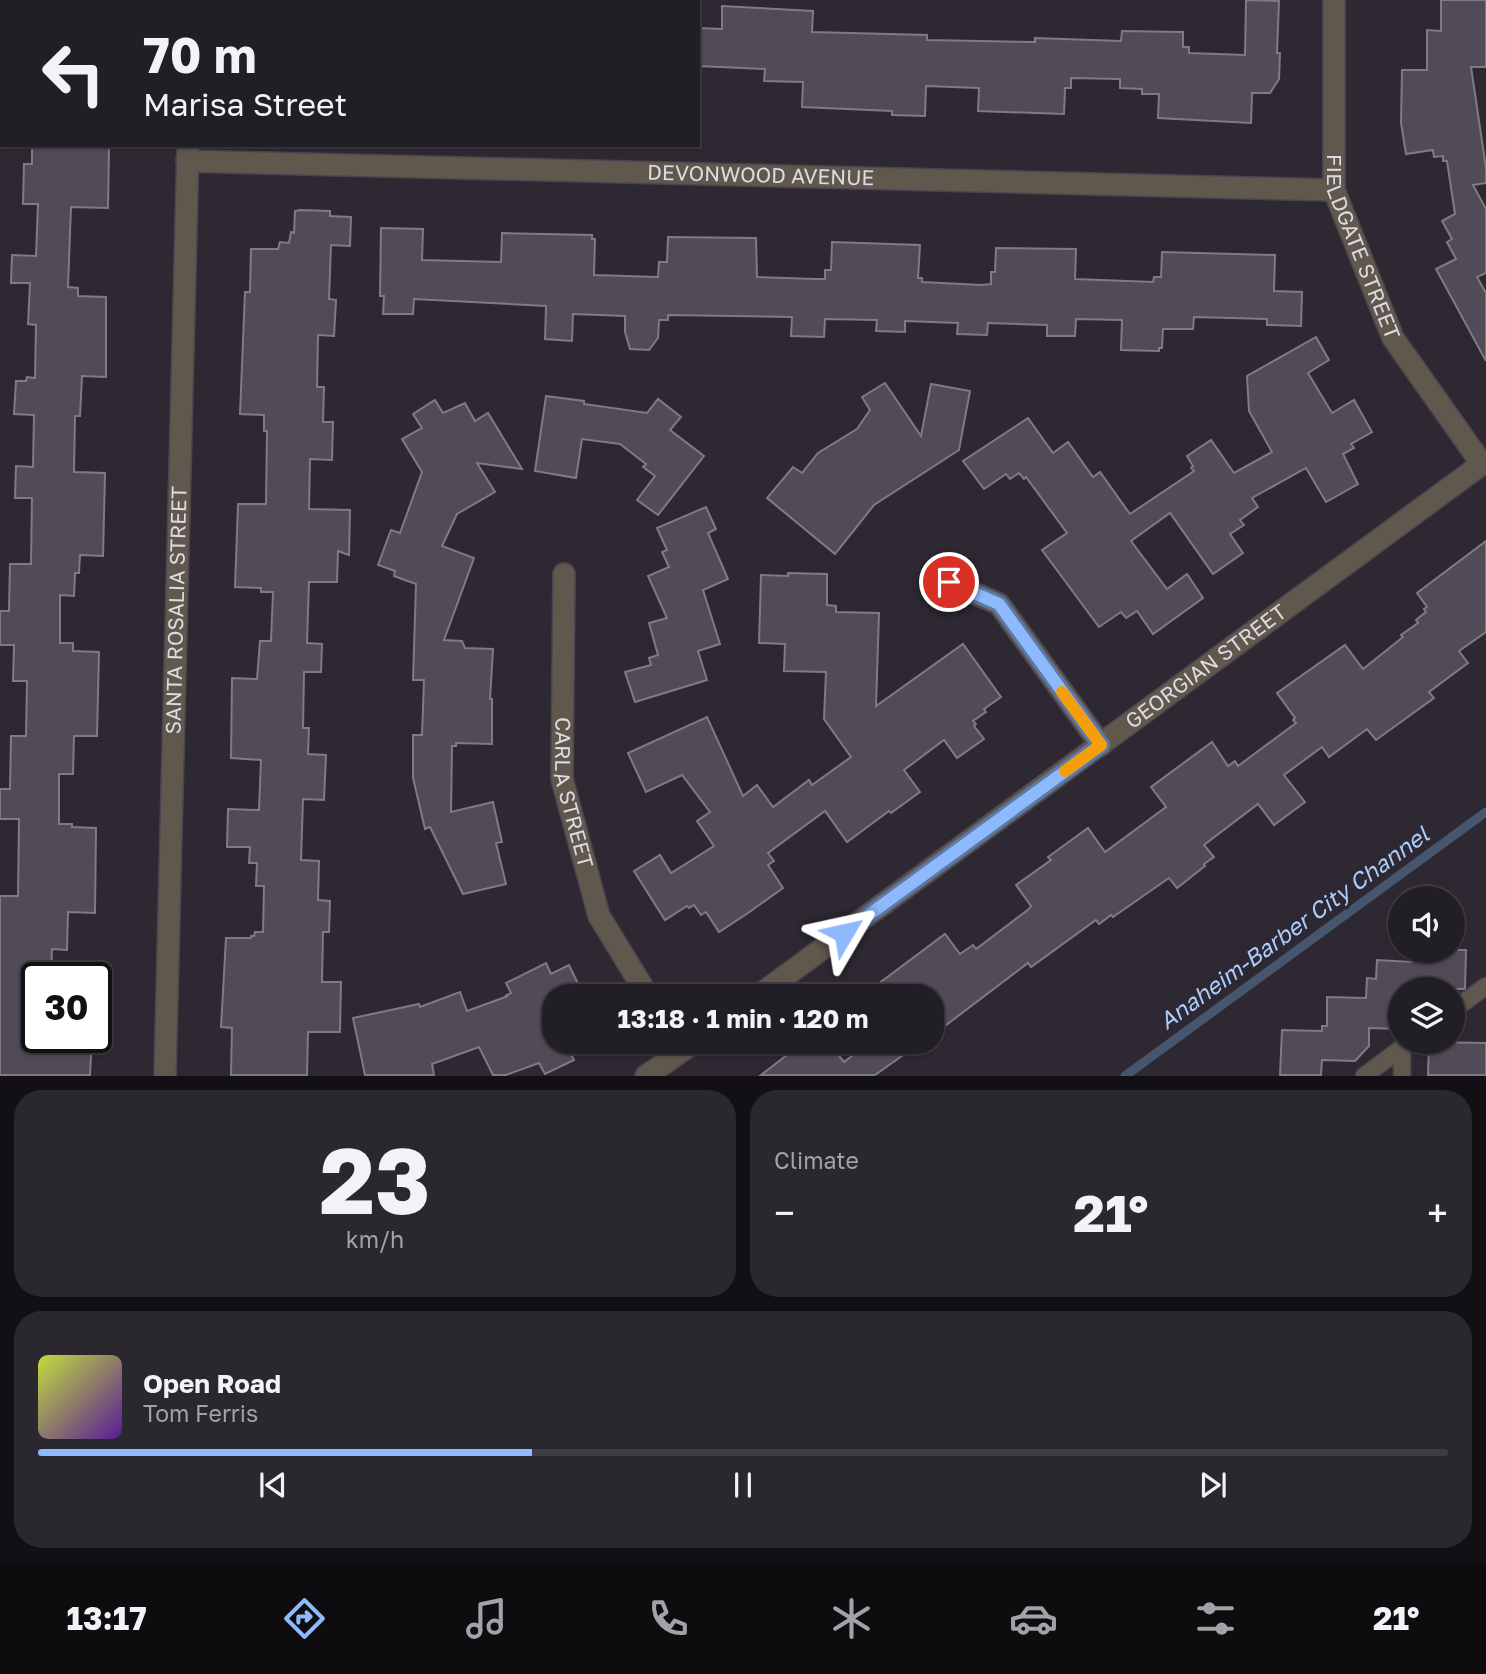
<!DOCTYPE html>
<html lang="en">
<head>
<meta charset="utf-8">
<style>
	body { margin:0; font-family:"Golos Text",sans-serif; background:#2a272e; color:#f1f3f6; height:100vh; display:flex; flex-direction:column; font-size:26px; white-space:nowrap }
	* { box-sizing:border-box; margin:0 }
	p { font-size:23px; color:#a2a2a7 }
	.icon { flex:none; width:38px; height:38px; fill:none; stroke:currentColor; stroke-width:2; stroke-linecap:round; stroke-linejoin:round }
	.map { position:relative; height:1076px; overflow:hidden }
	.panel { display:flex; flex-direction:column; gap:14px; padding:14px; background:#131015; flex:1 }
	.panel>* { flex:none }
	.banner { position:absolute; left:0px; top:0px; width:700px; height:147px; box-shadow:0 2px 5px #0004,0 0 0 2px #3f3c43; background:#221e26; color:#f1f3f6; overflow:hidden }
	.buttons { position:absolute; left:1388px; top:886px; display:grid; gap:14px }
	.buttons a { display:grid; place-items:center; width:77px; height:77px; border-radius:50%; background:#221e26; box-shadow:0 2px 5px #0004,0 0 0 2px #3f3c43; font-size:35px }
	.speed { position:absolute; left:21px; top:962px; display:flex; gap:14px; font-size:35px; font-weight:700; text-align:center }
	.speed>* { display:grid; place-content:center; width:91px; height:91px; border-radius:50%; background:#221e26; box-shadow:0 2px 5px #0004,0 0 0 2px #3f3c43; line-height:1 }
	.speed .limit { border:4px solid #111; border-radius:10px; background:#fff; color:#111 }
	.pin { position:absolute; display:grid; place-items:center; width:60px; height:60px; color:#fff; margin:-30px; border:4px solid #fff; border-radius:50%; box-shadow:0 2px 7px #0007 }
	.me { position:absolute; width:77px; margin:-38px; rotate:54deg; stroke-linejoin:round; filter:drop-shadow(0 0 5px #0008) }
	.turn { display:flex; align-items:center; gap:24px; height:147px; padding:0 28px; font-size:32px }
	.turn .icon { width:91px; height:91px; stroke-width:2.5 }
	.turn b { display:block; font-size:49px; line-height:60px }
	.big { font-size:52px; font-weight:700; line-height:1.1 }
	.panel .widget { flex:1; display:flex; flex-direction:column; justify-content:center; gap:10px; min-width:0; padding:0 24px; border-radius:28px; background:#2a272e }
	.panel .dial { align-items:center; gap:0 }
	.dial b { font-size:91px; line-height:1 }
	.song { display:flex; align-items:center; gap:21px }
	.cover { width:84px; height:84px; border-radius:10px; background:linear-gradient(135deg,hsl(70 70% 55%),hsl(270 70% 35%)) }
	.played { height:7px; border-radius:4px; background:linear-gradient(90deg,#8eb9fd 35%,#3f3c43 35%) }
	.keys { display:flex; justify-content:space-around; direction:ltr }
	.heat { display:flex; justify-content:space-between; align-items:center; font-size:38px; direction:ltr }
	.panel .tiles { flex:1; display:grid; gap:14px; grid-template-columns:1fr 1fr }
	.widget:last-child { grid-column:span 2 }
	.trip { position:absolute; left:542px; top:984px; width:402px; height:70px; border-radius:28px; background:#221e26; box-shadow:0 2px 5px #0004,0 0 0 2px #3f3c43; font-weight:700; line-height:70px; text-align:center }
	.menu { display:flex; height:112px; justify-content:space-around; align-items:center; background:#0e0c0f; color:#a2a2a7 }
	.menu .icon { width:49px; height:49px }
	.menu .current { color:#8eb9fd }
	.menu b { font-size:32px; color:#f1f3f6 }
	.map>svg:first-child { display:block }
	.lines { fill:none; stroke-linecap:round; stroke-linejoin:round }
	.stream { stroke:#45566e; stroke-width:9 }
	.building { fill:#504b56; stroke:#807a86; stroke-width:2 }
	.lane-casing { stroke:#49444e; stroke-width:19 }
	.street-casing { stroke:#49444e; stroke-width:24 }
	.lane { stroke:#61584d; stroke-width:16 }
	.street { stroke:#61584d; stroke-width:21 }
	.route-casing { stroke:#5c78a4; stroke-width:18 }
	.route { stroke:#8eb9fd; stroke-width:12 }
	.slow { stroke:#f59e0b; stroke-width:12 }
	.labels { text-anchor:middle; stroke-width:7; stroke-linejoin:round; paint-order:stroke }
	.street-label { font-size:21px; fill:#dedae1; stroke:#2d2832 }
	.water-label { font-size:23px; font-style:italic; fill:#abccfc; stroke:#2d2832 }
</style>
</head>
<body>
<div class="map">
<svg width="1486" height="1076" viewBox="0 0 1486 1076">
	<rect width="100%" height="100%" fill="#2d2832"/>
	<g class="lines">
		<path class="stream" d="M1125 1076 1486 812"/>
	</g>
	<g class="building">
		<path d="M1246 0 1279 1 1277 53H1280L1279 79 1270 93H1252L1251 123 1158 118 1159 94H1142V89L1120 88V79L1071 78V88H1065L1064 114 978 111 979 88 926 86 925 116 892 115V111L802 107 803 82 764 81 765 69 698 66V28L722 29V6L813 11 812 32 927 35V40L1035 42V38L1121 41 1122 31 1183 32V47H1189V53L1245 55Z"/>
		<path d="M1441 0H1486V67H1471L1486 168V183L1473 185 1486 209V273L1477 277 1486 293V361L1436 269 1456 259 1447 242 1452 239 1442 221 1455 214 1447 161H1443V156L1434 157 1433 150 1406 154 1401 123 1402 70H1427V30L1441 31Z"/>
		<path d="M32 145H109L108 208 71 207 68 287 78 288V296L106 297V377L82 376 80 416H75L74 472 105 473 103 556 80 555 79 573H75L74 596 60 595V643H73V651L99 652 97 736H74L73 774H59V824H72V827L96 828 95 913 68 912 67 950 52 949 51 978H37V1038H92L90 1075H0V896H18L19 819H0V789H10L11 736H26L27 681H13L14 645H0V611H9L10 564H31L32 498H15L16 466 33 467 34 415 14 414 16 381H26L27 377 35 378 36 325 28 324 30 283H11L12 255 36 256 38 204H23L24 164H32Z"/>
		<path d="M300 210 330 211V216L351 217 350 246 331 245 329 299 336 300 334 336 318 335 317 387H324L323 422H333L332 460 310 459 309 509 350 510 349 555 338 551 337 582H309L307 643 322 644 321 672H304L303 728H309L308 754 326 755 324 800 303 799 301 860 319 861 318 900 330 901 329 932H323L322 982H341L340 1032H308L307 1075H231L232 1028 221 1027 226 938H251V936H254L255 932H263L264 886H256L257 863H249L250 847H227L228 809 259 810 261 760 231 758 232 678 257 679 260 641H271L273 592H261V588L235 587 238 504H266L267 431H264V415L240 414 245 292H250L251 249H278L280 242 289 243 291 232 294 233 295 211Z"/>
		<path d="M381 228 423 229 422 260 501 262 502 233 592 235V239H595L594 275 658 277 659 262H667L668 237 756 238 757 277 816 279H825V270H831L832 242 920 245 918 278H922V282L982 285 991 284V272H995L996 248 1076 249 1075 279 1153 282 1154 277H1161L1162 252 1275 255 1274 291 1302 292 1301 326 1267 325V319L1194 317 1193 329H1163L1162 348H1159V351L1121 350 1122 320 1076 319 1075 336H1047V325L988 323 987 335 957 334 958 323 905 321V332L876 331 877 320 825 319 824 337 791 336 792 317 668 315V320H659L658 338 649 350 630 349 625 332V316L573 314 572 341 545 339 546 306 414 299 413 314H383L384 296H380Z"/>
		<path d="M1316 337 1329 360 1308 373 1332 413 1354 400 1372 432 1351 444 1354 448 1343 454 1358 484 1326 502 1306 468 1252 498 1258 507 1240 520 1244 525 1230 534 1243 553 1213 574 1170 513 1131 541 1167 589 1187 574 1203 598 1153 634 1137 611 1126 618 1121 612 1099 627 1042 550 1067 533 1026 477 1024 479 1019 473 1010 479 1006 474 984 489 963 461 1028 418 1053 453 1068 442 1093 477 1100 472 1130 514 1194 471 1191 468 1193 466 1187 456 1211 440 1234 473 1272 452 1249 411 1247 376Z"/>
		<path d="M885 383 921 436 931 384 970 391 959 450 874 505 835 554 767 498 793 467 802 473 818 453 857 429 870 410 862 397Z"/>
		<path d="M546 396 584 401V404L647 413 658 399 681 417 670 430 704 456 658 515 637 500 655 476 643 467 646 464 620 444 582 439 576 478 535 471Z"/>
		<path d="M435 400 443 413 465 403 475 421 488 413 522 469 477 463 495 492 457 514 442 546 474 558 444 640 462 641 465 648 493 649 490 699H492V744L456 743V746H452L451 812 493 802 502 842 496 843 506 884 463 894 430 827 425 829 413 778V735H422L424 680H413L416 584 394 576 395 571 378 565 391 530 400 533 422 472 402 439 422 428 413 414Z"/>
		<path d="M706 507 716 529 708 533 728 579 703 590 720 644 698 651 707 680 635 702 625 672 651 665 649 658 658 655 649 623 667 618 648 576 669 567 662 552 667 550 657 528Z"/>
		<path d="M1486 541V632L1459 651 1468 663 1429 692 1434 698 1376 740 1367 729 1329 757 1322 747 1284 775 1305 802 1274 825 1258 804 1204 845 1214 857 1204 864 1205 866 1177 888 1169 878 1113 917 1111 915 1099 924 1096 920 1031 967 1028 963 933 1035V996H862L945 934 960 954 973 945 976 949 1029 909 1031 906 1016 885 1051 860 1048 857 1088 828 1105 852 1166 807 1151 787 1212 742 1228 766 1235 761 1238 766 1296 723 1293 720 1295 718 1277 693 1345 645 1363 669 1403 637 1401 635 1418 623 1416 620 1426 612 1424 609 1427 607 1417 593Z"/>
		<path d="M788 573 827 574V605L836 606V612L879 613 876 706 963 644 1001 697 984 709 986 712 973 721 976 724 974 726 984 739 957 758 944 740 904 770 920 792 891 813 889 811 847 842 825 811 768 853 774 861 768 865 783 888 748 913 719 932 706 912 701 915 694 905 689 908 687 906 665 920 634 871 660 855 671 873 714 846 697 821 710 812 682 775 646 792 628 753 707 717 743 796 757 785 773 807 809 780 812 785 851 757 824 719 826 672 784 671 785 644 759 643 761 575 788 576Z"/>
		<path d="M1413 950H1466L1465 989H1400V1029L1369 1028V1046L1355 1061 1322 1060 1321 1075H1280L1282 1030 1322 1031V1026H1327V997L1366 998 1367 978 1376 979 1377 960 1412 962Z"/>
		<path d="M546 963 551 974 569 965 584 996H555V1041H565L574 1060 545 1074 539 1063 506 1075H493L479 1047 432 1064 434 1075H365L353 1018 419 1004 420 1007 460 992 467 1011 508 996H505L511 993 506 983Z"/>
		<path d="M805 1041H827L844 1062 871 1041H923L875 1075H761Z"/>
		<path d="M1429 1042 1486 1043V1075H1428Z"/>
	</g>
	<g class="lines">
		<g class="lane-casing">
			<g id="lane">
				<path d="M1452 1011 1486 986"/>
				<path d="M1364 1076 1411 1041"/>
				<path d="M1402 1076V1047"/>
			</g>
		</g>
		<g class="street-casing">
			<g id="street">
				<path id="s1" d="M1334 0V190L1393 338 1482 464"/>
				<path d="M190 2V0"/>
				<path id="s2" d="M187 161 1334 190"/>
				<path id="s3" d="M564 574 562 779 599 916 648 996"/>
				<path d="M949 582 999 604 1101 745"/>
				<path id="s4" d="M758 996 1486 461"/>
				<path id="s5" d="M165 1076 188 145"/>
				<path d="M646 1076 696 1041"/>
			</g>
		</g>
		<use href="#lane" class="lane"/>
		<use href="#street" class="street"/>
	</g>
	<g class="lines">
		<g class="route-casing">
			<path id="route" d="M844 933 1101 745 999 604 949 582"/>
		</g>
		<use href="#route" class="route"/>
		<path class="slow" d="M1062 692 1101 745 1065 771"/>
	</g>
	<g class="labels">
		<g class="street-label">
			<text dy="7" stroke="none"><textPath href="#s2" startOffset="574">DEVONWOOD AVENUE</textPath></text>
			<text dy="7" stroke="none"><textPath href="#s1" startOffset="252">FIELDGATE STREET</textPath></text>
			<text dy="7" stroke="none"><textPath href="#s5" startOffset="466">SANTA ROSALIA STREET</textPath></text>
			<text dy="7" stroke="none"><textPath href="#s4" startOffset="556">GEORGIAN STREET</textPath></text>
			<text dy="7" stroke="none"><textPath href="#s3" startOffset="220">CARLA STREET</textPath></text>
		</g>
		<g class="water-label">
			<text transform="translate(1294 928) rotate(-36)" y="8">Anaheim-Barber City Channel</text>
		</g>
	</g>
</svg>
<div class="buttons">
<a><svg class="icon" aria-label="sound" viewBox="0 0 24 24"><path d="M4 9h4l5-4v14l-5-4H4zM17 9q2 3 0 6"/></svg></a>
<a><svg class="icon" aria-label="layers" viewBox="0 0 24 24"><path d="M12 4l9 5-9 5-9-5zM3 14l9 5 9-5"/></svg></a>
</div>
<div class="speed"><div class="limit">30</div></div>
<div class="pin" style="left:949px;top:582px;background:#d93025"><svg class="icon" aria-label="arrive" viewBox="0 0 24 24"><path d="M6 21V4h12l-3 4 3 4H6"/></svg></div>
<svg class="me" style="left:844px;top:933px" viewBox="-20 -20 40 40"><path d="M0-17L14 15 0 8-14 15z" fill="#8eb9fd" stroke="#fff" stroke-width="4"/></svg>
<div class="trip">13:18 · 1 min · 120 m</div>
<div class="banner">
<div class="turn"><svg class="icon" aria-label="left" viewBox="0 0 24 24"><path d="M17 20v-9H6M10 6l-5 5 5 5"/></svg><div><b>70 m</b>Marisa Street</div></div>
</div>
</div>
<section class="panel">
<div class="tiles">
<div class="widget dial"><b>23</b><p>km/h</p></div>
<div class="widget"><p>Climate</p>
<div class="heat"><a>−</a><b class="big">21°</b><a>+</a></div>
</div>
<div class="widget">
<div class="song"><i class="cover"></i><div><b>Open Road</b><p>Tom Ferris</p></div></div>
<div class="played"></div>
<div class="keys"><svg class="icon" aria-label="previous" viewBox="0 0 24 24"><path d="M18 5L8 12l10 7zM5 5v14"/></svg><svg class="icon" aria-label="pause" viewBox="0 0 24 24"><path d="M8 5v14M16 5v14"/></svg><svg class="icon" aria-label="next" viewBox="0 0 24 24"><path d="M6 5l10 7-10 7zM19 5v14"/></svg></div>
</div>
</div>
</section>
<nav class="menu">
<b>13:17</b>
<svg class="icon current" aria-label="directions" viewBox="0 0 24 24"><path d="M12 3l9 9-9 9-9-9zM9 14v-3h6M13 9l2 2-2 2"/></svg>
<svg class="icon" aria-label="music" viewBox="0 0 24 24"><path d="M9 18V5l10-2v13"/><circle cx="6" cy="18" r="3"/><circle cx="16" cy="16" r="3"/></svg>
<svg class="icon" aria-label="phone" viewBox="0 0 24 24"><path d="M5 4h4l2 5-3 2q2 4 5 5l2-3 5 2v4C11 20 4 13 5 4z"/></svg>
<svg class="icon" aria-label="climate" viewBox="0 0 24 24"><path d="M12 3v18M4 7l16 10M4 17L20 7"/></svg>
<svg class="icon" aria-label="car" viewBox="0 0 24 24"><path d="M5 17H2v-5l4-1 3-4h7l3 4 3 1v5h-3M9 17h6M6 11h13"/><circle cx="7" cy="17" r="2"/><circle cx="17" cy="17" r="2"/></svg>
<svg class="icon" aria-label="filters" viewBox="0 0 24 24"><path d="M4 7h16M4 17h16"/><circle cx="9" cy="7" r="2"/><circle cx="15" cy="17" r="2"/></svg>
<b>21°</b>
</nav>
</body>
</html>
